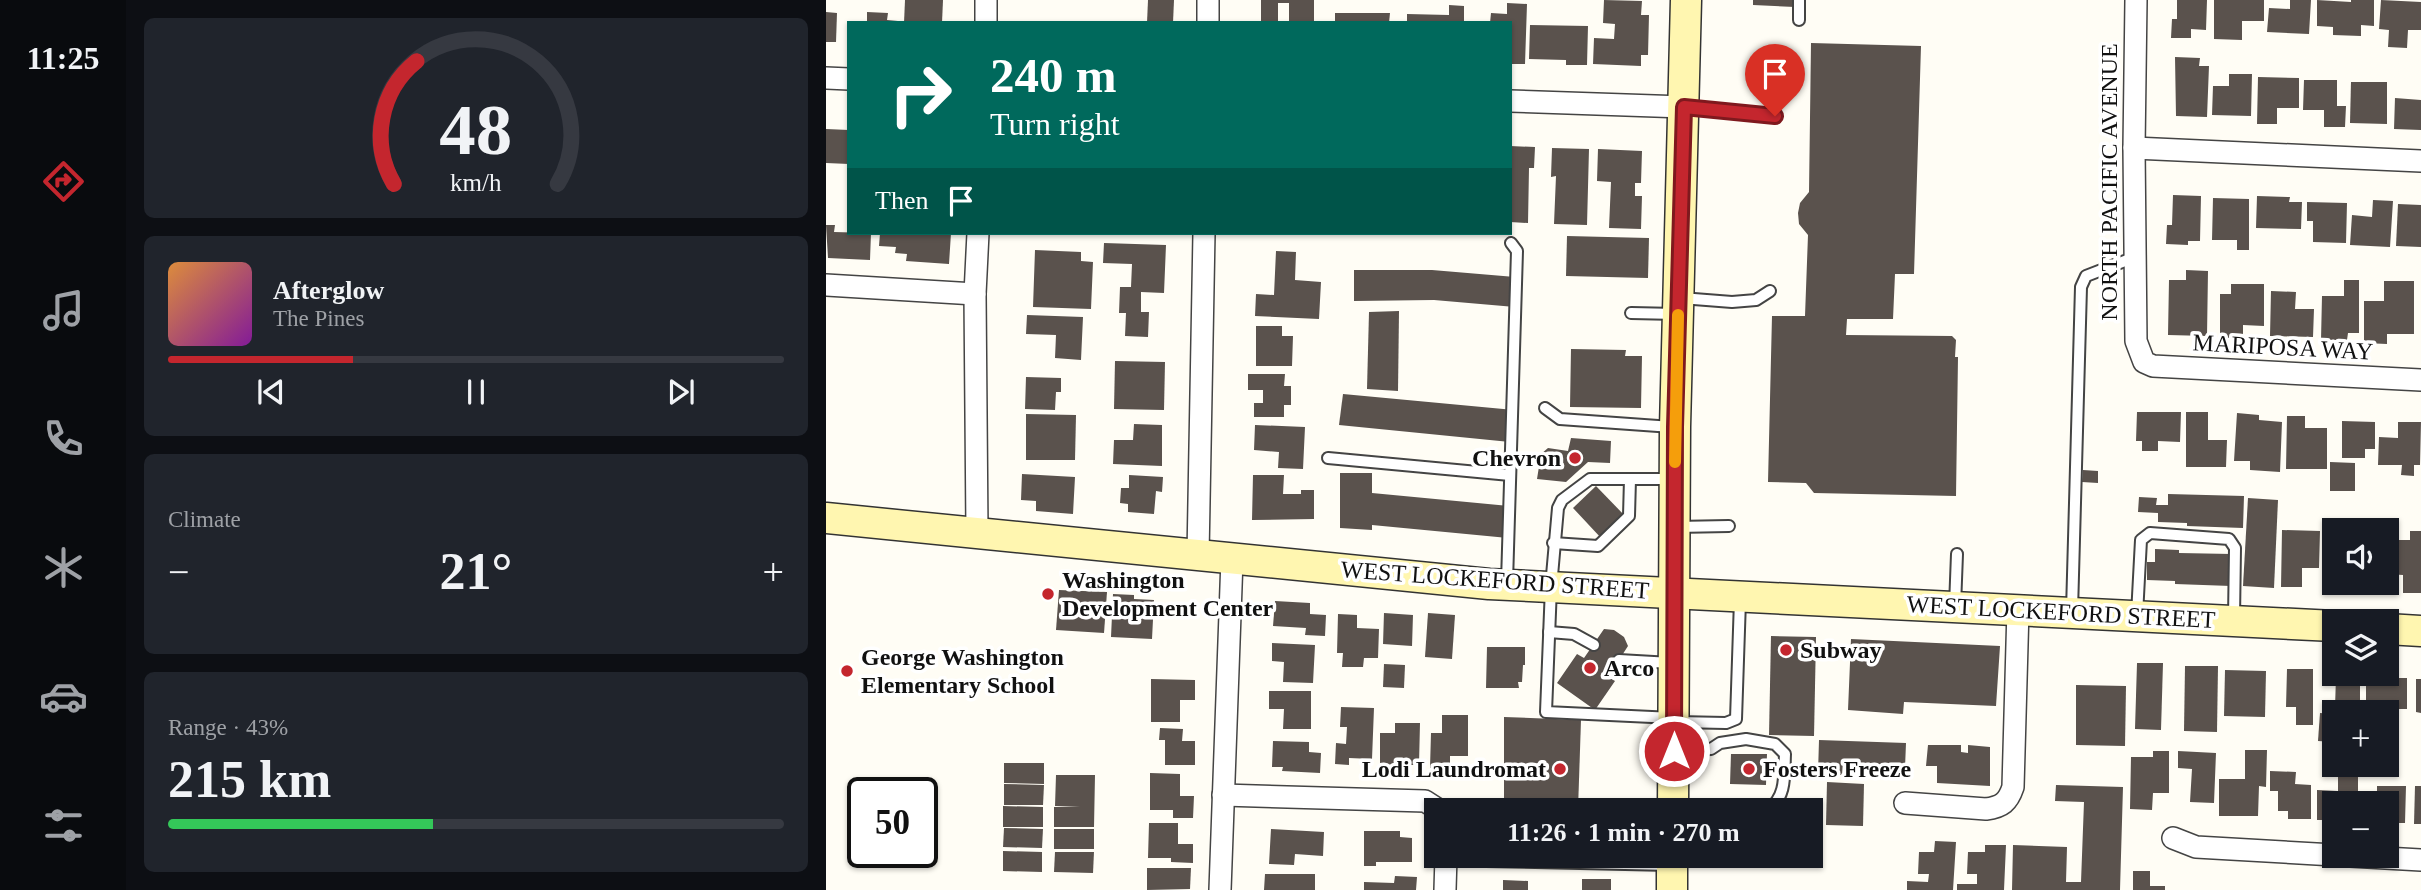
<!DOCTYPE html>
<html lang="en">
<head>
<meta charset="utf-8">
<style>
	body { margin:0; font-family:Georgia,serif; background:#20242c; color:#f1f3f6; height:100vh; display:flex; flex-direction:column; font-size:26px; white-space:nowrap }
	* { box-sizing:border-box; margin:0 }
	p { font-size:23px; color:#9ea1a6 }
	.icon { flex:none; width:38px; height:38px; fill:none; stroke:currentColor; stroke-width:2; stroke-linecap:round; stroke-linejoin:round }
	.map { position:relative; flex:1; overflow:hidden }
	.side { display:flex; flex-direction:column; gap:18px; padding:18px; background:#0d0f14; width:700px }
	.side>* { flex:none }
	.top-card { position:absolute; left:21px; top:21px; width:665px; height:214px; border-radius:0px; box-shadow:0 2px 5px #0004; background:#00695c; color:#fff; overflow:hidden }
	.fabs { position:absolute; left:1496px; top:518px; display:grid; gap:14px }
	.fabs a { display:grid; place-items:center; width:77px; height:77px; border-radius:0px; background:#171b24; box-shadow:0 2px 5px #0004; font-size:35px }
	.speed { position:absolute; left:21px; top:777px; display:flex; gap:14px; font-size:35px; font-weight:700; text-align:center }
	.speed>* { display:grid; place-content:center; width:91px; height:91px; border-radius:50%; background:#171b24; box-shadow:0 2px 5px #0004; line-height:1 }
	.speed .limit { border:4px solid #111; border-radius:10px; background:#fff; color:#111 }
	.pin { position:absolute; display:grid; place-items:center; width:60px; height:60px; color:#fff; margin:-72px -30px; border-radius:50% 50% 50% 0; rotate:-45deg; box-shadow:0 0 7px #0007 }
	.pin .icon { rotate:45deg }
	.me { position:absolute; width:77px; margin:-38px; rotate:0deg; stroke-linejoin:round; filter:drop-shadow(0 0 5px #0008) }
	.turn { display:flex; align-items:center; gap:24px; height:147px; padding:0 28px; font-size:32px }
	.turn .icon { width:91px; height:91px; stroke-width:2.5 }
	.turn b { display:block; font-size:49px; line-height:60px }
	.then { display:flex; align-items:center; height:66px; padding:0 28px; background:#0003; gap:14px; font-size:26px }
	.big { font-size:52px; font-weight:600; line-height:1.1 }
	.side .card { flex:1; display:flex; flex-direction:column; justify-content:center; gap:10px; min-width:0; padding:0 24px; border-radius:10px; background:#20242c }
	.side .dial { align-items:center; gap:0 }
	.dial svg { height:182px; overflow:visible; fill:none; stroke:#363941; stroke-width:7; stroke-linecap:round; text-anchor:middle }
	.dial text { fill:#f1f3f6; stroke:none }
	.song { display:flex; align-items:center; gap:21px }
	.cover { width:84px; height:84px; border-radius:10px; background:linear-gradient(135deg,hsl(30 70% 55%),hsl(290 70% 35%)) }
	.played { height:7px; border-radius:4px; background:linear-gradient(90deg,#c4262e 30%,#363941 30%) }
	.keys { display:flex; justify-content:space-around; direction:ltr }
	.heat { display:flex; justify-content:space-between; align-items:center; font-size:38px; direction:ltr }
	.charge { height:10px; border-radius:5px; background:linear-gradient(90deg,#34c759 43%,#363941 0) }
	.trip { position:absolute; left:598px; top:798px; width:399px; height:70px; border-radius:0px; background:#171b24; box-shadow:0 2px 5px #0004; font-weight:600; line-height:70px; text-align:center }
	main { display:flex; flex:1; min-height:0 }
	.tabs { display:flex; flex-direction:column; width:126px; justify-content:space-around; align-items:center; background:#090b0e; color:#9ea1a6 }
	.tabs .icon { width:49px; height:49px }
	.tabs .active { color:#c4262e }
	.tabs b { font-size:32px; color:#f1f3f6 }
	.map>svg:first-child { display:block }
	.building { fill:#5a524d }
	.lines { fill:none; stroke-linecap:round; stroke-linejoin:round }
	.lane-casing { stroke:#444; stroke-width:14 }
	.street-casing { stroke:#444; stroke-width:24 }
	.secondary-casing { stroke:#333; stroke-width:33 }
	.lane { stroke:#fff; stroke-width:10 }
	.street { stroke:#fff; stroke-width:21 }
	.secondary { stroke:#fff6b0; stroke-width:30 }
	.route-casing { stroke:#7f191e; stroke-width:18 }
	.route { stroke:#c4262e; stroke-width:12 }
	.slow { stroke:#f59e0b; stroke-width:12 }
	.poi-dot { fill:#c4262e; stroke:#fff; stroke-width:2.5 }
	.labels { text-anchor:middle; stroke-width:7; stroke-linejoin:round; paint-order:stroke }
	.street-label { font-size:24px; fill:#111; stroke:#fff }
	.poi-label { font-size:24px; font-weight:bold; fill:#111; stroke:#fff; text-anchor:start }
</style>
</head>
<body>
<main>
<nav class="tabs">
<b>11:25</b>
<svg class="icon active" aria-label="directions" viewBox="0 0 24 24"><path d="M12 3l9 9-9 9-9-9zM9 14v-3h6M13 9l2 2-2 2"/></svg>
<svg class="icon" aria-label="music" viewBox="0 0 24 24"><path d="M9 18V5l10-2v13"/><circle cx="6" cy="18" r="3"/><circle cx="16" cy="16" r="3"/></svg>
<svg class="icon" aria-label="phone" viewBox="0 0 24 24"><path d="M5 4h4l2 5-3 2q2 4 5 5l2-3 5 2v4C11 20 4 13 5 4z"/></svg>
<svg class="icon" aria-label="climate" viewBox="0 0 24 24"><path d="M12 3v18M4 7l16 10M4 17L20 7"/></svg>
<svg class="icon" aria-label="car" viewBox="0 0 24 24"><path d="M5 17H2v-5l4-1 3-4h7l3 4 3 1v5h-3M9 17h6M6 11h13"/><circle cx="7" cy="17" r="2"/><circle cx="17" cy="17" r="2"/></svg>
<svg class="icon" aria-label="filters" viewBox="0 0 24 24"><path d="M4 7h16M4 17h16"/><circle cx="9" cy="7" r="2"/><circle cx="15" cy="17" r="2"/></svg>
</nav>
<section class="side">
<div class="card dial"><svg viewBox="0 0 100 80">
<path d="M14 69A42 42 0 1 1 86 69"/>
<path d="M14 69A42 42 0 0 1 24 15" stroke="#c4262e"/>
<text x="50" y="56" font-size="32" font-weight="700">48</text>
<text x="50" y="72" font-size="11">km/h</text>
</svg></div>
<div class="card">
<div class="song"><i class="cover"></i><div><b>Afterglow</b><p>The Pines</p></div></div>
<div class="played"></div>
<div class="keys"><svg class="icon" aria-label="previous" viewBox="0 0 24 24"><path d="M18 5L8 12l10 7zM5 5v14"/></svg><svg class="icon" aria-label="pause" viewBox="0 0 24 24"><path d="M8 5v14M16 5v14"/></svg><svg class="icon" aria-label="next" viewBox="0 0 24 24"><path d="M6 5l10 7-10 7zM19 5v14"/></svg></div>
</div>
<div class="card"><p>Climate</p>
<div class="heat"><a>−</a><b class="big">21°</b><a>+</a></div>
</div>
<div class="card"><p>Range · 43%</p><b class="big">215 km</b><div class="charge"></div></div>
</section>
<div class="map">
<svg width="1595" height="890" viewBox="0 0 1595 890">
	<rect width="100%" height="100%" fill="#fffdf5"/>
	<g class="building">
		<path d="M79 0H117L116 23H78Z"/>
		<path d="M322 0H348L347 23H321Z"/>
		<path d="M435 0H488V23H463V3H452V23H435Z"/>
		<path d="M778 0 816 1 815 15H823L822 55H815V66L767 64 768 38 788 39 789 24 777 23Z"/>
		<path d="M927 0H969V7L927 5Z"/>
		<path d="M1351 0H1381L1380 30 1365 29V38H1345L1346 19H1351Z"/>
		<path d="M1388 0H1438V21H1416V40L1388 39Z"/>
		<path d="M1464 0H1485L1483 34 1441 32 1443 8 1464 9Z"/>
		<path d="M1491 0 1525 2V0H1548V26L1535 25V36L1507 35V27L1491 26Z"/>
		<path d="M1555 0 1595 2V30H1582L1581 48 1562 47 1563 30 1553 29Z"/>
		<path d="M681 3 701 4 699 64H684V23H664L665 13 681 14Z"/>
		<path d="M623 5 638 6V23H581V14L623 15Z"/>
		<path d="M0 12 11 13 10 42H0Z"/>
		<path d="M41 12 62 13 61 20 72 21V23H41Z"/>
		<path d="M509 13H564L563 23H509Z"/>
		<path d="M704 25 762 26 761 65H740V60L703 59Z"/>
		<path d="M985 43 1095 46 1088 274H1069L1067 319H1021L1020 335 1126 336 1130 340 1129 357H1132L1130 496 988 493 980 483 942 482 946 316H979L982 235 973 224 972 213 974 203 983 192Z"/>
		<path d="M1349 57 1374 58 1373 66H1383L1381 117 1350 116Z"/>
		<path d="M1403 74H1426L1425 116 1386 115 1387 86H1403Z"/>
		<path d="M1432 77 1473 78V108H1451V124H1431Z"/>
		<path d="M1478 80H1511V106H1520L1519 127H1498V110H1477Z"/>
		<path d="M1525 82H1561V124L1524 123Z"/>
		<path d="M1569 98 1595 100V130L1568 129Z"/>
		<path d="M0 129 23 130V164L0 163Z"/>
		<path d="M684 146 709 147 708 168H703L702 223 684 222Z"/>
		<path d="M726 148 763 149 761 225 728 224 730 176 725 177Z"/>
		<path d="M772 149 816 151 815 183H809V196H816L815 229 783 228 785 182 771 181Z"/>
		<path d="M1347 195 1375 196 1374 241H1362V245L1340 244 1341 225H1346Z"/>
		<path d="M1431 196 1464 197 1463 202H1476L1475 229 1430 228Z"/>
		<path d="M1387 198 1423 199V250H1411V240H1386Z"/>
		<path d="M1547 200 1567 201 1564 247 1524 245 1526 215 1546 217Z"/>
		<path d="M1481 202 1521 203 1520 243 1487 242V221H1481Z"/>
		<path d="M1572 204 1595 205V247L1570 246Z"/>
		<path d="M0 225H9L8 232 45 233 44 260 2 258Z"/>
		<path d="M54 233H125L123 264 80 261 81 254 69 253 70 247 53 246Z"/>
		<path d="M741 236 823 238 822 278 740 276Z"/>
		<path d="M278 243 340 245 338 293 315 292V312H323L322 337 299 336 300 313H293L294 287H305L306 264 277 263Z"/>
		<path d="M209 250 255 252V261L267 262 265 309 207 307Z"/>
		<path d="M450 251 470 252 469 280 495 282 493 319 429 316 430 294 448 295Z"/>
		<path d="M528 270H606L689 277V307L608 300 528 301Z"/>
		<path d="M1360 270 1382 271 1381 336 1342 335 1343 280H1360Z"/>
		<path d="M1518 280H1533V333H1522L1521 340H1495L1496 296H1518Z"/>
		<path d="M1558 281H1588V334H1561V344L1538 343V301H1558Z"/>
		<path d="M1405 284H1438V326L1417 325V338H1394V294H1405Z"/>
		<path d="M1445 291 1470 292 1469 309H1488L1487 337 1444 336Z"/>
		<path d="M573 311 572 391 541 389 543 312Z"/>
		<path d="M201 315 257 317 255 360 229 358 230 335 200 334Z"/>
		<path d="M430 326H456V336H467L466 366H430Z"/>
		<path d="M745 349 800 350 799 356H816L815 408 744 407Z"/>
		<path d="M289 361 339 362 338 410 288 409Z"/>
		<path d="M422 374H459L458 386H465V405H458V417H428V403H437V390H422Z"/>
		<path d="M200 377 235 378V392H230L229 410 199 409Z"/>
		<path d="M517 394 688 410 684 442 513 425Z"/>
		<path d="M1311 412H1355L1354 442 1332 441V451H1316V441H1310Z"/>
		<path d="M1360 412H1382V440H1401L1400 467H1360Z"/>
		<path d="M1411 413 1433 415V420L1456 422 1454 472 1424 470V461H1408Z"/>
		<path d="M200 414 250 415 249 460H200Z"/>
		<path d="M1461 416H1479V428H1501V469H1460Z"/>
		<path d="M1516 421 1549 422V449H1539V458H1516Z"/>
		<path d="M1572 422H1595L1594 465H1588V476L1575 475 1576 465H1552L1553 437 1572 438Z"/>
		<path d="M308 424 336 425V466L287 464 288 440H307Z"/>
		<path d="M429 425 479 427 477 469 452 468 453 452 428 450Z"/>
		<path d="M745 438 785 441 784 463 762 462 740 482 711 479 715 454 722 448 742 451Z"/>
		<path d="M1504 462 1529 463V491H1504Z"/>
		<path d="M1257 470 1272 471V483L1256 482Z"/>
		<path d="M514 473H546V493L683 506 682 538 546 525V530L514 528Z"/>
		<path d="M196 474 249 477 247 514 210 511V501L195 500Z"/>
		<path d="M303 475 337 477 336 492 330 491 328 514 302 512V504L294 503 295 488H303Z"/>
		<path d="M427 475H458L457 494H475V490H488V519L426 520Z"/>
		<path d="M770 486 800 517 776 539 747 508Z"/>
		<path d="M1342 494 1418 496 1417 528 1361 526V523L1332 522V513L1312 512 1313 497 1331 498 1330 505H1342Z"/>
		<path d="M1422 498 1452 500 1448 588 1417 586Z"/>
		<rect x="1535" y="518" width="14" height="12"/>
		<path d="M1456 530 1494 531 1493 568H1476V587H1455Z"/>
		<path d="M1584 531H1595V593H1577V575L1561 574V552H1571V540H1584Z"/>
		<path d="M1329 549 1353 550V553L1406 554 1405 586 1349 584V581L1321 580V562H1329Z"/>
		<path d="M1510 583H1530V590L1510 589Z"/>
		<path d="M233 590 281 592 278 633 230 630Z"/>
		<path d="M287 594 308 595V599L328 600 326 639 285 637Z"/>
		<path d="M449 601 484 603V614L500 615 499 636 479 635 480 628 447 626Z"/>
		<path d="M558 613 587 615 586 646 557 644Z"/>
		<path d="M602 613 629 615 626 659 599 657Z"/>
		<path d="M512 614 531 615V628L553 629 552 658H538L537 667H516L517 653H511Z"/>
		<path d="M778 629 788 630 798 637 802 646 782 677 789 681 769 710 731 683 751 654 758 658Z"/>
		<path d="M945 636 990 637 988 736 943 735Z"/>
		<path d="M1025 639 1174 646 1170 706 1078 702 1077 714 1022 710Z"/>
		<path d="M446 643 489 645 487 683 457 682 458 662 446 661Z"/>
		<path d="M661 647H699V665H697L696 682H692L693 688H660Z"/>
		<path d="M1311 663H1337L1335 730 1309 729Z"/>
		<path d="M558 664 579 665 578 688 557 687Z"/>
		<path d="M1359 666H1392L1391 732 1358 731Z"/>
		<path d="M1461 669H1487V725H1470V707H1460Z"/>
		<path d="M1399 670 1440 671 1439 717 1398 716Z"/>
		<path d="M1510 676H1534V712H1522V708H1509Z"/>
		<path d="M1540 678H1581V709H1563V712H1551V708H1540Z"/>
		<path d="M325 679 369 680V700H354V722H325Z"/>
		<path d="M1590 679H1595V713L1590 712Z"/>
		<path d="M1250 685 1300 686 1299 746 1250 745Z"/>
		<path d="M443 691H485V729H457L458 709H443Z"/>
		<path d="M515 707 548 708 546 759 523 758V765L509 764 510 743 520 744 521 727H514Z"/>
		<path d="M1494 713 1508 714V742L1492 741Z"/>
		<path d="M616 715H642V756H624V768H604L605 733H616Z"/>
		<path d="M678 717 755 720 752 810H678Z"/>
		<path d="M569 723H594L593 765H554V733H569Z"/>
		<path d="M334 728 357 729 356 741H369V765H339V740H333Z"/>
		<path d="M993 740 1080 743 1079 768 1017 766 1016 775 992 774Z"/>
		<path d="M447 741 483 742V752L495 753 494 773 456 771 457 767H446Z"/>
		<path d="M1102 745H1135V752L1142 753V745L1164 747V786L1111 783V766H1100Z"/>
		<path d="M1419 750H1441L1440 787 1433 786 1432 816H1393V779H1419Z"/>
		<path d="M1327 751H1343V793H1327L1326 810 1304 809 1305 757H1327Z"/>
		<path d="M1352 751 1390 753 1388 803 1364 802 1366 769 1352 768Z"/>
		<path d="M905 754H941L940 785 904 784Z"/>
		<path d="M178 763H218V784L178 783Z"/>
		<path d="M1537 765H1556L1555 774 1537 773Z"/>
		<path d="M1444 771 1470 772 1469 784 1485 785V819H1462V811H1452V791H1444Z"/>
		<path d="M324 773 354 774V796H368L367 818H347V810H324Z"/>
		<path d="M1512 773H1532V803H1508V820H1491V790L1512 791Z"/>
		<path d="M230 775H269L268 827H228V807H254L229 806Z"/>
		<path d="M1001 782 1038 784 1037 826 1000 825Z"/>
		<path d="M178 784 218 785 217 805H178Z"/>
		<path d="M1230 785 1297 787 1294 890H1186L1187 845 1241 847 1240 882H1255L1258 802 1229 801Z"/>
		<path d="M1551 786H1580L1579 823H1561V803H1542V794H1551Z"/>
		<path d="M1589 786H1595V824H1588Z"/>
		<path d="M177 806 217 807V827H177Z"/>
		<path d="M323 823H352V844H367V863L345 862V858H322Z"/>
		<path d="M178 828 217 829 216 848 177 847Z"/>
		<rect x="228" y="829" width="40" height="20"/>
		<path d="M445 829 498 832 497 856 469 854 468 865 443 864Z"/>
		<path d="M538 831H574V837L586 838V862H550V866H538Z"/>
		<path d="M1109 841 1130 842 1127 890H1081V881L1102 882 1103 874H1092L1093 852H1108Z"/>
		<path d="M1159 845H1180L1178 890H1131V884H1151V874H1141L1142 852H1159Z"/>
		<path d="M177 851 216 852V872L177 871Z"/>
		<path d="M229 852H268L267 873 228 872Z"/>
		<path d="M321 868H365L364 889 321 890Z"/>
		<path d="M1307 871H1324V886H1339V890H1307Z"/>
		<path d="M439 874H489V890H438Z"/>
		<path d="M569 876 591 877 590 890H538V882L568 883Z"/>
		<rect x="756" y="879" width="29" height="11"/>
		<path d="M677 880 702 881V890H677Z"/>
	</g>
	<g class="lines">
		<g class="lane-casing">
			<g id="lane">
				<path d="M973 20V0"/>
				<path d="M861 108 949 115"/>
				<path d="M855 298 906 302 930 300 944 291"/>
				<path d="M805 313 851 314"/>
				<path d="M719 408 734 419 846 427"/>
				<path d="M502 458 684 475"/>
				<path d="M846 479H764L736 500 732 508 725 587 720 712 847 718"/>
				<path d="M850 527 903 526"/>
				<path d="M727 543 772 546 803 516 804 479"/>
				<path d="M681 582 691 251 685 243"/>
				<path d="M1129 606 1131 554"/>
				<path d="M1246 611 1255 287 1260 276 1309 257"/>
				<path d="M1311 615 1315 540 1324 533 1403 539 1409 548 1408 618"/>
				<path d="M723 632 748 634 768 645"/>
				<path d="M793 660 845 663"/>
				<path d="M850 722 900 723 910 719 914 600"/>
				<path d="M848 751 885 749 894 743 920 739 949 744 959 754C958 773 961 798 942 809L850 805"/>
				<path d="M660 861 844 865"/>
			</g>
		</g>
		<g class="street-casing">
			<g id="street">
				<path d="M160 0V23"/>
				<path d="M1310 0 1308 148 1310 341 1318 362 1327 366 1595 380"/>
				<path d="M382 23V0"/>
				<path d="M0 78 23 79"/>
				<path d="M684 101 858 107"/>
				<path d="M1308 148 1595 161"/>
				<path d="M0 285 149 294"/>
				<path d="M151 532 149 294 152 233"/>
				<path d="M372 555 378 233"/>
				<path d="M397 795 599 801 613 810"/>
				<path d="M1079 803 1160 809C1176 807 1182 802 1187 787L1192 609"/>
				<path d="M1347 838 1370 847 1508 855"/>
				<path d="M1524 856 1595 860"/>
				<path d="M394 890 406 559"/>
				<path d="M619 890 620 856"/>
			</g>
		</g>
		<g class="secondary-casing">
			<g id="secondary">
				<path d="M0 518 663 584 1508 626"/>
				<path d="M1561 629 1595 631"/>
				<path d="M847 810 849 427 860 0"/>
				<path d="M846 890V856"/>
			</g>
		</g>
		<use href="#lane" class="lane"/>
		<use href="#street" class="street"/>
		<use href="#secondary" class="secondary"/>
	</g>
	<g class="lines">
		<g class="route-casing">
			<path id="route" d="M848 751 849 427 858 107 949 116"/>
		</g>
		<use href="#route" class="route"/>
		<path class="slow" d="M849 462 852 315"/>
	</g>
	<g class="poi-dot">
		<circle cx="749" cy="458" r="7"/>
		<circle cx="222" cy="594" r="7"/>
		<circle cx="960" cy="650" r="7"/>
		<circle cx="764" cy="668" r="7"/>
		<circle cx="21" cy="671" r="7"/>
		<circle cx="734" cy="769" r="7"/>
		<circle cx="923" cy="769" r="7"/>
	</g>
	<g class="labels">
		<g class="street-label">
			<text transform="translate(1283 182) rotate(-90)" y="8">NORTH PACIFIC AVENUE</text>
			<text transform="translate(1457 347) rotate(3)" y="8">MARIPOSA WAY</text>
			<text transform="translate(669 580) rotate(4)" y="8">WEST LOCKEFORD STREET</text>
			<text transform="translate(1235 612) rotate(3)" y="8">WEST LOCKEFORD STREET</text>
		</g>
		<g class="poi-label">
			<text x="735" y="466" text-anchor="end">Chevron</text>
			<text x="236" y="588">Washington<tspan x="236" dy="28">Development Center</tspan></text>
			<text x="974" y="658">Subway</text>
			<text x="35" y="665">George Washington<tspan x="35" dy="28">Elementary School</tspan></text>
			<text x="778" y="676">Arco</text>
			<text x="720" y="777" text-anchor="end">Lodi Laundromat</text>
			<text x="937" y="777">Fosters Freeze</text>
		</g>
	</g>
</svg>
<div class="fabs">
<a><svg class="icon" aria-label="sound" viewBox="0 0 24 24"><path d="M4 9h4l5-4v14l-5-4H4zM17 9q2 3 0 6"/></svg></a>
<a><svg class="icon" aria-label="layers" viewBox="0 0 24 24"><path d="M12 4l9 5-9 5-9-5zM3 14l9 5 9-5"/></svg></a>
<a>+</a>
<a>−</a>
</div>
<div class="speed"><div class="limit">50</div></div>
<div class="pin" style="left:949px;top:116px;background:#d93025"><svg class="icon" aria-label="arrive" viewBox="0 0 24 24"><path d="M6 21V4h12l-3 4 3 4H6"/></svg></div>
<svg class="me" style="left:848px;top:751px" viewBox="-20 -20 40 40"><circle r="17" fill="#c4262e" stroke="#fff" stroke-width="3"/><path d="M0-11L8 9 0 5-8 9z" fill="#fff"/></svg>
<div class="trip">11:26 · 1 min · 270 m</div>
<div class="top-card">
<div class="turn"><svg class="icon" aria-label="right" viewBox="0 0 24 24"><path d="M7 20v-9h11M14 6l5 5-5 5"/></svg><div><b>240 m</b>Turn right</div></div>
<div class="then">Then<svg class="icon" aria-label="arrive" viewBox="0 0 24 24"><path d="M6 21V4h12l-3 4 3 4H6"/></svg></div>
</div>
</div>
</main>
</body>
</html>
